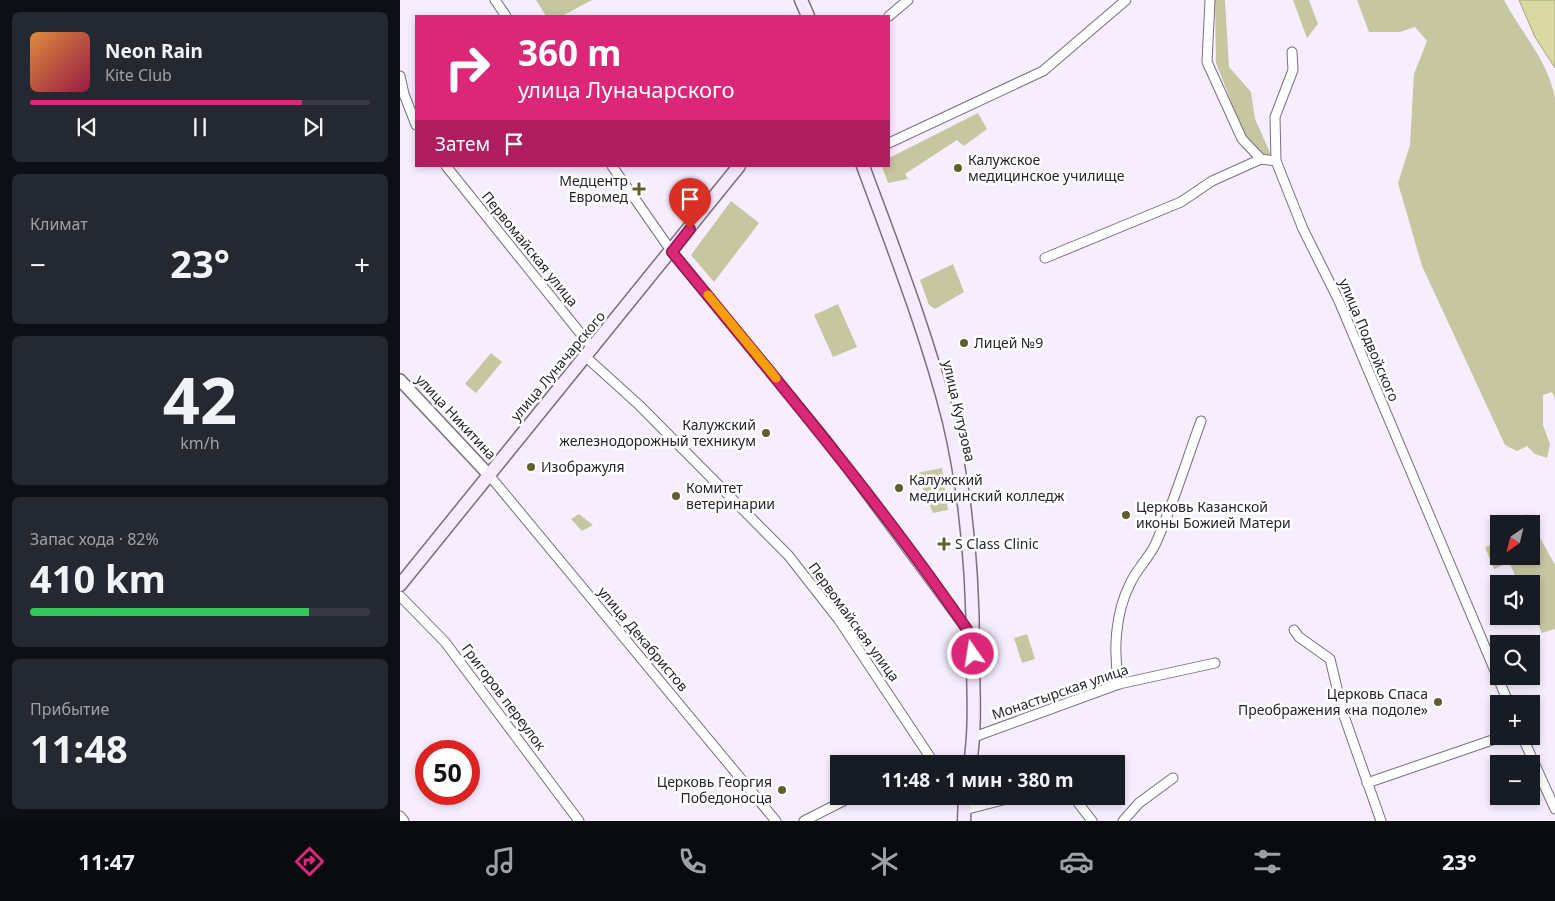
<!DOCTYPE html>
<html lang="ru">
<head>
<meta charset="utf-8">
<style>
	body { margin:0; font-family:"Noto Sans",sans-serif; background:#242831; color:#f1f3f6; height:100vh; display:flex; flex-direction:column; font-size:19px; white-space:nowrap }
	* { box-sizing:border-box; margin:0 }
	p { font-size:16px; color:#9ea1a6 }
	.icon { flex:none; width:28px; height:28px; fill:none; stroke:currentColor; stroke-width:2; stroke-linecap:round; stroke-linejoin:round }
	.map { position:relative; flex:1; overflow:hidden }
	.side { display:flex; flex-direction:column; gap:12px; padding:12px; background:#0d0f14; width:400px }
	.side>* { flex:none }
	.guide { position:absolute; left:15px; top:15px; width:475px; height:152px; border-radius:0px; box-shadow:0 2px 8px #0003; background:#db2777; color:#fff; overflow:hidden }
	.needle { width:32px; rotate:215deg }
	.tools { position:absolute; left:1090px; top:515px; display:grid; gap:10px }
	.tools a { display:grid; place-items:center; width:50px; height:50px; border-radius:0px; background:#171b24; box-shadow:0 2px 8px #0003; font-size:25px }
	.speed { position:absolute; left:15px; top:740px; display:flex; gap:10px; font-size:25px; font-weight:700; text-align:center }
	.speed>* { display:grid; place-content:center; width:65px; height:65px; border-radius:50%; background:#171b24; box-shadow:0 2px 8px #0003; line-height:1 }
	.speed .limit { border:8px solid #d22; background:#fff; color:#111 }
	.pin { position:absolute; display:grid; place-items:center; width:42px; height:42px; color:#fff; margin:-51px -21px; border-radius:50% 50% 50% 0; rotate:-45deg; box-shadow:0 0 5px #0007 }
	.pin .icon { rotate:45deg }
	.me { position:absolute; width:55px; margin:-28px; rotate:347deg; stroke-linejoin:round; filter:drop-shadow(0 0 4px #0008) }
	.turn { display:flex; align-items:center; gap:18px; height:105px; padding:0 20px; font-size:22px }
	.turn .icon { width:65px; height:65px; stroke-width:2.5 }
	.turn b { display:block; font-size:35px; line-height:42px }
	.then { display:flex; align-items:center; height:48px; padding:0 20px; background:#0003; gap:10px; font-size:19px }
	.big { font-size:38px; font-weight:700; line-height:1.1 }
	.side .card { flex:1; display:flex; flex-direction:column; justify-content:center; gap:8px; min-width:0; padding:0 18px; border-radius:8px; background:#242831 }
	.side .dial { align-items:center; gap:0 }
	.dial b { font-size:65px; line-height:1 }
	.song { display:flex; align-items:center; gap:15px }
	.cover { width:60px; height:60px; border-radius:8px; background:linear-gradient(135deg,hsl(30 70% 55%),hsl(340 70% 35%)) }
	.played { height:5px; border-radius:2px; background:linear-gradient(90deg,#db2777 80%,#363941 80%) }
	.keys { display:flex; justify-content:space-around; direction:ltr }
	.heat { display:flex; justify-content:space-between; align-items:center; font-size:28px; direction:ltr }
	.charge { height:8px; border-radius:4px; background:linear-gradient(90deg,#34c759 82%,#363941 0) }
	.trip { position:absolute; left:430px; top:755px; width:295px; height:50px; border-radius:0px; background:#171b24; box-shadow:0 2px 8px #0003; font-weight:700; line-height:50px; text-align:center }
	.tab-bar { display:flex; height:80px; justify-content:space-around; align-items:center; background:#090b0e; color:#9ea1a6 }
	.tab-bar .icon { width:35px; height:35px }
	.tab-bar .active { color:#db2777 }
	.tab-bar b { font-size:22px; color:#f1f3f6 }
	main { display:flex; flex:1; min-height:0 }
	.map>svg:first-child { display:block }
	.green { fill:#c6c6a1 }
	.water { fill:#d9d9a1; stroke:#a4a27e }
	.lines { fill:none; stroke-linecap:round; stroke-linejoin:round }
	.minor-casing { stroke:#7a6d85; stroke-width:11 }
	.tertiary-casing { stroke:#7a6d85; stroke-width:14 }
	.secondary-casing { stroke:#7a6d85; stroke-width:15 }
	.minor { stroke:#fff; stroke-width:9 }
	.tertiary { stroke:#fff; stroke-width:11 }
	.secondary { stroke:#f5eafe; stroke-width:12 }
	.route-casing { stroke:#8e194d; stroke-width:12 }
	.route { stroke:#db2777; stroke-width:9 }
	.slow { stroke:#f59e0b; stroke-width:9 }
	.poi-dot { fill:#605e2b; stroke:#fff; stroke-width:2 }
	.labels { text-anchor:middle; stroke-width:5; stroke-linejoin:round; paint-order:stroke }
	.poi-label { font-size:14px; fill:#27222c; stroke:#fff; text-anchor:start }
	.street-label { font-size:14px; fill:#27222c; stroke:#fff }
</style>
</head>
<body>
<main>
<section class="side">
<div class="card">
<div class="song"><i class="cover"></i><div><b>Neon Rain</b><p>Kite Club</p></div></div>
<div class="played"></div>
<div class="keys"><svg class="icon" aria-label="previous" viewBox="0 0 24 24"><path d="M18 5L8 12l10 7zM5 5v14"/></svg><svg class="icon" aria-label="pause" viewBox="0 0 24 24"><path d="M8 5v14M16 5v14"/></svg><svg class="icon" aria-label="next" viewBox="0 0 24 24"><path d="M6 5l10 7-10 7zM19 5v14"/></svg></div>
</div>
<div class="card"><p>Климат</p>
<div class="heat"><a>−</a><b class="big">23°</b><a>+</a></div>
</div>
<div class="card dial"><b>42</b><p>km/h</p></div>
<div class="card"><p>Запас хода · 82%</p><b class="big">410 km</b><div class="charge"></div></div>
<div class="card"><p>Прибытие</p><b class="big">11:48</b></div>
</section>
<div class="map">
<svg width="1155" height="821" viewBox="0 0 1155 821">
	<rect width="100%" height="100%" fill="#f6eeff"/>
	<g class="green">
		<path d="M136 0H192L162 16H146Z"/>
		<path d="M815 0H825L829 67 851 92 855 119 872 157 863 155 845 137 816 63Z"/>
		<path d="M893 0H909L918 24 907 38Z"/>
		<path d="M957 0H1104C1121 33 1149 61 1155 99V398L1152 392 1143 395V425L1150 444 1147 458 1135 454 1127 446 1117 451 1105 445 1022 266 998 183 1010 145 1014 74 1027 41 1015 27 1000 32H969Z"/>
		<path d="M578 113 587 129 564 146 557 140 505 174 508 179 488 183 482 166H489V158Z"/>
		<path d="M331 201 359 223 314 282 291 255Z"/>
		<path d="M553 264 564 292 535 309 529 305 520 280Z"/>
		<path d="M438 304 457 347 433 357 414 315Z"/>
		<path d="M91 353 102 362 76 393 65 384Z"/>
		<path d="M542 468 548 510 533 513 517 473Z"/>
		<path d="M179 514 193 525 182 531 171 519Z"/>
		<path d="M1127 514 1155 565V629L1142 633 1131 610V584H1119L1109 562 1094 569 1085 547 1099 542V556H1131V524H1112Z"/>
		<path d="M627 634 635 659 622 663 614 638Z"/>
	</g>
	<path class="water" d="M1119 0H1155V68L1135 37Z"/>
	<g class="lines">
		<g class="minor-casing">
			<g id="minor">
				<path d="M95 0 106 16"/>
				<path d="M810 0 807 62 842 139 861 159 876 161 903 229 939 301 1109 704"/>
				<path d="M489 16 508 0"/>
				<path d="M0 76 4 94 16 125"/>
				<path d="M489 143 643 71 726 0"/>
				<path d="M876 161 875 117 893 70 892 52"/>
				<path d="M46 166 193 349"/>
				<path d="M212 166 272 252 428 442 573 638"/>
				<path d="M645 258 781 202 812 181 861 159"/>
				<path d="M186 357 239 405 388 555 439 620 532 760 540 764"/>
				<path d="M89 475 376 821"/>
				<path d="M0 596 45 642 179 821"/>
				<path d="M894 630 899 637 930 659 943 713 981 821"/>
				<path d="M719 684C713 652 715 613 730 584 736 570 748 559 755 545 773 505 786 462 801 421"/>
				<path d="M1122 736 1155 809"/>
				<path d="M574 737 719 684 815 663"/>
				<path d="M522 764 532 760"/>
				<path d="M967 783 1104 736"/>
				<path d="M673 796 692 821"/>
				<path d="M564 810 618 796"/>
				<path d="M0 816 4 821"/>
				<path d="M404 821 453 796"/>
				<path d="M723 821 739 803 773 778"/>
			</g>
		</g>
		<g class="tertiary-casing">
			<path id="tertiary" d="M0 380 89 475"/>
		</g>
		<g class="secondary-casing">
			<g id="secondary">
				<path d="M401 0 408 16"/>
				<path d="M463 166C494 250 527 334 549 421 567 497 573 576 573 654 573 691 576 727 570 764"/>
				<path d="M0 585 339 166"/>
				<path d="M564 821 565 796"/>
			</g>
		</g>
		<use href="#minor" class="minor"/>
		<use href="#tertiary" class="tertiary"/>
		<use href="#secondary" class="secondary"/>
	</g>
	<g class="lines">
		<g class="route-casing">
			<path id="route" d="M290 229 272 252C375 378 481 503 573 638V654"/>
		</g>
		<use href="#route" class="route"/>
		<path class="slow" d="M308 295 376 378"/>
	</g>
	<g class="poi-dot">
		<circle cx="558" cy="168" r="5"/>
		<path d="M236.5 181.5h5v5h5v5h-5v5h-5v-5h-5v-5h5z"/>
		<circle cx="564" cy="343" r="5"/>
		<circle cx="366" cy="433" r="5"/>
		<circle cx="131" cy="467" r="5"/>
		<circle cx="499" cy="488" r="5"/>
		<circle cx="276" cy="496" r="5"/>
		<circle cx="726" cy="515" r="5"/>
		<path d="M541.5 536.5h5v5h5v5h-5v5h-5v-5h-5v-5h5z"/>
		<circle cx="1038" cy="702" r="5"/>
		<circle cx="382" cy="790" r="5"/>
	</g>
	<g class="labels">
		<g class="poi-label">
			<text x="568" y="165">Калужское<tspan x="568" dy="16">медицинское училище</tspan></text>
			<text x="228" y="186" text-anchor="end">Медцентр<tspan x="228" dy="16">Евромед</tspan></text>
			<text x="574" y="348">Лицей №9</text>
			<text x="356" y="430" text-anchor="end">Калужский<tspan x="356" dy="16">железнодорожный техникум</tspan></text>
			<text x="141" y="472">Изображуля</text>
			<text x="509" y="485">Калужский<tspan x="509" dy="16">медицинский колледж</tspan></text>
			<text x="286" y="493">Комитет<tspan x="286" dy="16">ветеринарии</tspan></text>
			<text x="736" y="512">Церковь Казанской<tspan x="736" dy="16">иконы Божией Матери</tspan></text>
			<text x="555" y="549">S Class Clinic</text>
			<text x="1028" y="699" text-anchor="end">Церковь Спаса<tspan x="1028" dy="16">Преображения «на подоле»</tspan></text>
			<text x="372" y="787" text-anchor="end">Церковь Георгия<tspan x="372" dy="16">Победоносца</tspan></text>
		</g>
		<g class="street-label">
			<text transform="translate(130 249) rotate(51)" y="5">Первомайская улица</text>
			<text transform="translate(969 340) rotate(67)" y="5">улица Подвойского</text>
			<text transform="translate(158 366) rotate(-50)" y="5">улица Луначарского</text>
			<text transform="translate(559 411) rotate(77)" y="5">улица Кутузова</text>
			<text transform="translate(56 417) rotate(47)" y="5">улица Никитина</text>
			<text transform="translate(454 622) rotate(54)" y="5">Первомайская улица</text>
			<text transform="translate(243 639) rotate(50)" y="5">улица Декабристов</text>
			<text transform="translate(660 692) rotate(-19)" y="5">Монастырская улица</text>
			<text transform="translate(104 697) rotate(53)" y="5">Григоров переулок</text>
		</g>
	</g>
</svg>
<div class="tools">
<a><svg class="needle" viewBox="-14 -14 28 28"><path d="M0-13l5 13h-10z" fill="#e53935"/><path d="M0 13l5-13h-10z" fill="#9ea1a6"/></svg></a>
<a><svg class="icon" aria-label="sound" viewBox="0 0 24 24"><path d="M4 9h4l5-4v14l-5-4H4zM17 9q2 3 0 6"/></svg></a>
<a><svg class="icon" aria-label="search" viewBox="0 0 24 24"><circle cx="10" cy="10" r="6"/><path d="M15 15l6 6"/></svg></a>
<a>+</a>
<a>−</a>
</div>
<div class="speed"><div class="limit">50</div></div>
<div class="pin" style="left:290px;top:229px;background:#d93025"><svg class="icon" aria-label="arrive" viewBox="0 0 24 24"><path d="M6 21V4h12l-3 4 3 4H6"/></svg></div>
<svg class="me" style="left:573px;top:654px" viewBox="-20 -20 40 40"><circle r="17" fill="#db2777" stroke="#fff" stroke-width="3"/><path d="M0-11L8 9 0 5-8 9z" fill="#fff"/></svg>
<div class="trip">11:48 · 1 мин · 380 m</div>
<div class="guide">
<div class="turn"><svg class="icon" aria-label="right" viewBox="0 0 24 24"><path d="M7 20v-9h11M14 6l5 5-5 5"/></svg><div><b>360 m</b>улица Луначарского</div></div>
<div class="then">Затем<svg class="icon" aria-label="arrive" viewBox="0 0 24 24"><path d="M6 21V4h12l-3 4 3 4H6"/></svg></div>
</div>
</div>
</main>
<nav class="tab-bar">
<b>11:47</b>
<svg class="icon active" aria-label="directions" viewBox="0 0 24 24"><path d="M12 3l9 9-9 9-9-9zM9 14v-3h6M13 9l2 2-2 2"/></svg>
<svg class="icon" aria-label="music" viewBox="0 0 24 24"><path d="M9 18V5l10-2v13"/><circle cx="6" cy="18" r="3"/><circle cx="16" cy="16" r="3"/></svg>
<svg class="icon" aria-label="phone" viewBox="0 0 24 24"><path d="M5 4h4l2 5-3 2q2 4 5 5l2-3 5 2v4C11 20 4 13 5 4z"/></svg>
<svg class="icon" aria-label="climate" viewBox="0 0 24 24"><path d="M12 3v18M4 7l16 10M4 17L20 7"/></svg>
<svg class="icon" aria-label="car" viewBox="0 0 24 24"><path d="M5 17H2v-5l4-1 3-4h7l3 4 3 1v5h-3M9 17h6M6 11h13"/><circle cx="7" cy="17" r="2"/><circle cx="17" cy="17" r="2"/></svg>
<svg class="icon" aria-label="filters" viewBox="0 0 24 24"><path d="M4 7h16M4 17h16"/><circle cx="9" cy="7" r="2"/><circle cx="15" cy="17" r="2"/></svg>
<b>23°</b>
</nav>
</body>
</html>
